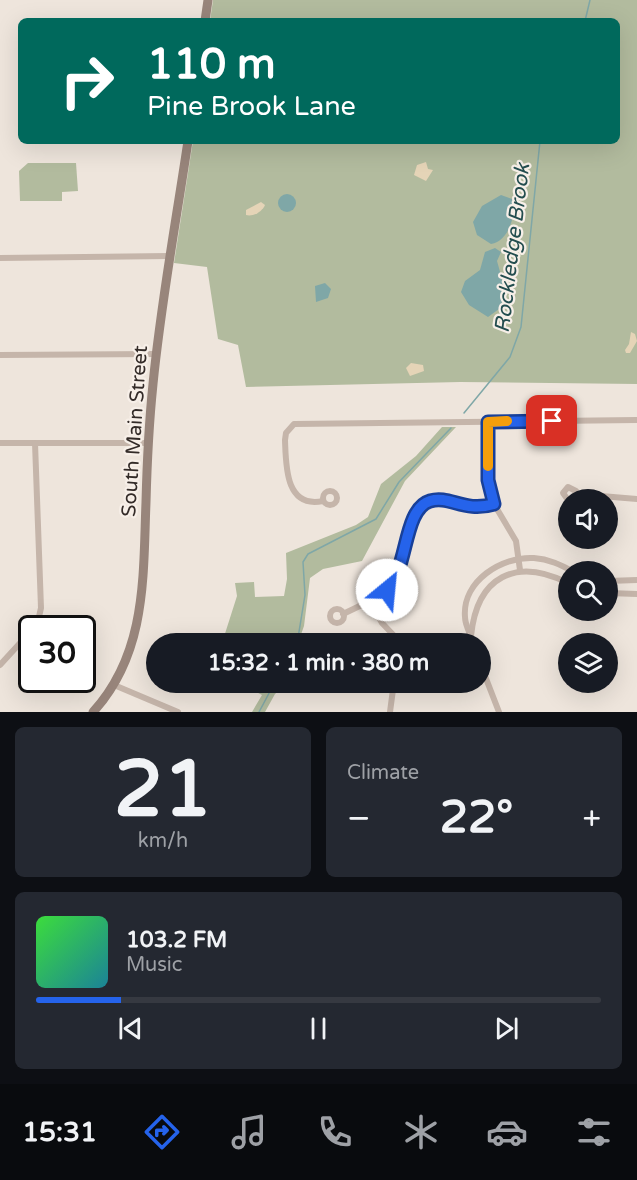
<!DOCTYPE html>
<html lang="en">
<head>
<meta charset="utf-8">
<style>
	body { margin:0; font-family:"Varela Round",sans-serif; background:#242831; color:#f1f3f6; height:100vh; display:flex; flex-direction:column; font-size:22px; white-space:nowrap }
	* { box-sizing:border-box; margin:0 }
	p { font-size:20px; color:#9ea1a6 }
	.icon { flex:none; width:33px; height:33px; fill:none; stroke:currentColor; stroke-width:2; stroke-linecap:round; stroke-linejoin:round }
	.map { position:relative; height:712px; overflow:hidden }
	.panel { display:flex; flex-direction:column; gap:15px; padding:15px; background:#0d0f14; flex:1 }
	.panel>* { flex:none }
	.hud { position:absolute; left:18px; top:18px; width:602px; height:126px; border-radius:9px; box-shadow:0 6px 24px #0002; background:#00695c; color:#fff; overflow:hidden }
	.buttons { position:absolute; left:558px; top:489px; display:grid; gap:12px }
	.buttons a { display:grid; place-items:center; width:60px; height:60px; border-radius:50%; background:#171b24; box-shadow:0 6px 24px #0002; font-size:30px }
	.speed { position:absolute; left:18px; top:615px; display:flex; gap:12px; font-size:30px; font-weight:700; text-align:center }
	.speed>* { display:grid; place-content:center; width:78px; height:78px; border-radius:50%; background:#171b24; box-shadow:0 6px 24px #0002; line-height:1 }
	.speed .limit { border:3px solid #111; border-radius:9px; background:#fff; color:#111 }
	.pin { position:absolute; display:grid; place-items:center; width:51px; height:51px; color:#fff; margin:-26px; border-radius:12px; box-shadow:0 3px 9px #0006 }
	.me { position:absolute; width:66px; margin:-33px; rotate:28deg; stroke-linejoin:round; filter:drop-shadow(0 0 4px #0008) }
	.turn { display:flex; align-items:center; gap:21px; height:126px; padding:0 30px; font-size:27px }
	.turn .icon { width:78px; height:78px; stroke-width:2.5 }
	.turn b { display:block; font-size:42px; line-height:51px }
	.big { font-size:45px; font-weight:700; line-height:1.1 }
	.panel .card { flex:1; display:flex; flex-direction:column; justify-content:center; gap:9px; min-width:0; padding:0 21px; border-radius:9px; background:#242831 }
	.panel .dial { align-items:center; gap:0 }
	.dial b { font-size:78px; line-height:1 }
	.song { display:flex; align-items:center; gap:18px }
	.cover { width:72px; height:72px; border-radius:9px; background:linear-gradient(135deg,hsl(120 70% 55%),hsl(190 70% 35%)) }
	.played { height:6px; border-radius:3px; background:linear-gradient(90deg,#2563eb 15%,#363941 15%) }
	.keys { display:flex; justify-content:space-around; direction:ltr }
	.heat { display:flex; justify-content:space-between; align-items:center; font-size:33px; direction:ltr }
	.panel .tiles { flex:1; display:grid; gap:15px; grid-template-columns:1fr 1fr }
	.card:last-child { grid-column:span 2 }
	.trip { position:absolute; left:146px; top:633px; width:345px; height:60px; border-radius:30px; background:#171b24; box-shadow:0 6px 24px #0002; font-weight:700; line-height:60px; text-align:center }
	.tabs { display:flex; height:96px; justify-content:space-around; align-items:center; background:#090b0e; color:#9ea1a6 }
	.tabs .icon { width:42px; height:42px }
	.tabs .current { color:#2563eb }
	.tabs b { font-size:27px; color:#f1f3f6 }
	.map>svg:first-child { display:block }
	.green { fill:#b2bb9e }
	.sand { fill:#e5d4b7 }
	.water { fill:#7fa7a7 }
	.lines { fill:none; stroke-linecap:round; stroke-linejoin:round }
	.stream { stroke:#7fa7a7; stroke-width:1.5 }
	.minor { stroke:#c5b5aa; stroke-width:6 }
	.secondary { stroke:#98857b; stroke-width:9 }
	.route-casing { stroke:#184099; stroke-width:15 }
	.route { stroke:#2563eb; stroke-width:10 }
	.slow { stroke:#f59e0b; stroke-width:10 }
	.labels { text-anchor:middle; stroke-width:4.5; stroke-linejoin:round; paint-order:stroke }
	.street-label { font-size:20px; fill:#332b28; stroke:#f7efe8 }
	.water-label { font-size:21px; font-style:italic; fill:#234d4f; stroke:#f7efe8 }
</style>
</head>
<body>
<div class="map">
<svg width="637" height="712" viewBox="0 0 637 712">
	<rect width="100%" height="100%" fill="#eee5dc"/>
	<g class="green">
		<path d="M213 0H637V384L460 382 246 387 238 345 218 339 207 267 174 263 193 141H616V21H210Z"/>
		<path d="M28 163H76L78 191 62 192V201H20L19 171Z"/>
		<path d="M442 427H456L405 481 362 561 323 569 310 578 304 626 298 643H222L237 596 235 583 254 582 255 597 284 596 287 579 286 553 356 525 368 517 381 484 416 456Z"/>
		<path d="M240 683H332V692L287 683 275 694 265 712H252L262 695Z"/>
	</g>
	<g class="sand">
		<path d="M426 162 428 169 433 170 426 181 414 175 417 165Z"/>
		<path d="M261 202 265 205C262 212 253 217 246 215V210Z"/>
		<path d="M631 332 635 334 637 341 630 353H626L625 350 629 344Z"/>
		<path d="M411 363 423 365 424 371 410 376 406 368Z"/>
	</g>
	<g class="water">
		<circle cx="287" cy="203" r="9"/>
		<path d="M501 195 512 199C517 216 508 241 491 244L477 235 473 222 482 206Z"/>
		<path d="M495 248 501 252 497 261 504 286 503 300 499 309 488 317 469 305 461 292 465 281 480 270 485 252Z"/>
		<path d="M325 283 331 289 328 298 316 302 315 286Z"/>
	</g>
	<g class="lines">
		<g class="stream">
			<path d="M585 21 590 0"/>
			<path d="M464 413 510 357 521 327 540 141"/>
			<path d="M297 644 305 595 303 562 308 554 376 519 399 482 451 428"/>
			<path d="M259 712 275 682"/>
		</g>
		<g class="minor">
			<path d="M0 258 169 256"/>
			<path d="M0 355 156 354"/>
			<path d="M488 422V480L494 504 516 541 520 570"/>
			<path d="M0 443H148"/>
			<circle cx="330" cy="498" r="7"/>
			<path d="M577 494 637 499"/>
			<path d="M568 500 563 493 568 487 576 491 574 500"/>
			<path d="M323 501C285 509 286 465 285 440L286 433 294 424 637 420"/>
			<path d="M608 581 637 580"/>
			<path d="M608 593 637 594"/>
			<path d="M370 601 382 623 402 644"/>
			<circle cx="337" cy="616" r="7"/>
			<path d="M343 614 370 601 393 584 413 519 421 506 435 500 469 508 494 504"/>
			<path d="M33 628 38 621 41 608 35 443"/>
			<path d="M471 636C477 576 516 557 568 583"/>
			<path d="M436 644 471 636"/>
			<path d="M474 644C471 635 465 626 465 617 462 581 502 556 534 558 549 559 561 565 574 572"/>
			<path d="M480 663 499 712"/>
			<path d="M0 665 32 630"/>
			<path d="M114 685 178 712"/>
			<path d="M390 712 394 682"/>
		</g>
		<g class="secondary">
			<path d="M205 21 208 0"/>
			<path d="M93 712C147 653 143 577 146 502 147 463 149 423 153 384 161 302 176 222 188 141"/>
		</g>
	</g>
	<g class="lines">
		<g class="route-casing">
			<path id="route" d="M387 590C408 570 403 509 430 501 450 495 464 513 494 504L488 480V422L552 421"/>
		</g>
		<use href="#route" class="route"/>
		<path class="slow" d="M488 466V422L507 421"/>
	</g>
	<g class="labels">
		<g class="street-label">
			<text transform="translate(134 431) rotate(-86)" y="7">South Main Street</text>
		</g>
		<g class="water-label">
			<text transform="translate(512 248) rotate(-83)" y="7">Rockledge Brook</text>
		</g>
	</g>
</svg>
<div class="buttons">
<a><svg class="icon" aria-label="sound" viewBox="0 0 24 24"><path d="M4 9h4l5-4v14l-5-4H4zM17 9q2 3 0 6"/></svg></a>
<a><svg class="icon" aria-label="search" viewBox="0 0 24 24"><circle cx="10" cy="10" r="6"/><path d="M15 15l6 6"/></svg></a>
<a><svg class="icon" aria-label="layers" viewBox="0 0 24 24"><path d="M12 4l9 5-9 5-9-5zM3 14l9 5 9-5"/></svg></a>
</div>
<div class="speed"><div class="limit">30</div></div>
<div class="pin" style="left:552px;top:421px;background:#d93025"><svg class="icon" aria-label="arrive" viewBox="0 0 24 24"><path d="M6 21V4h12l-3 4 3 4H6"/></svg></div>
<svg class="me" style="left:387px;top:590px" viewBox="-20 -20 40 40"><circle r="19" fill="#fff"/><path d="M0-13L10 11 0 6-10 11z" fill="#2563eb"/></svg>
<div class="trip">15:32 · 1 min · 380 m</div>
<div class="hud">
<div class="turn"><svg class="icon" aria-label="right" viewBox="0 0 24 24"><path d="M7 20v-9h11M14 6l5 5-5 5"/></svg><div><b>110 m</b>Pine Brook Lane</div></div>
</div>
</div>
<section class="panel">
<div class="tiles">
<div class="card dial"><b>21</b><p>km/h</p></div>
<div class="card"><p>Climate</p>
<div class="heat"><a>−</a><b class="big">22°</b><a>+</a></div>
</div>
<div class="card">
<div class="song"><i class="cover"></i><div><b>103.2 FM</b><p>Music</p></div></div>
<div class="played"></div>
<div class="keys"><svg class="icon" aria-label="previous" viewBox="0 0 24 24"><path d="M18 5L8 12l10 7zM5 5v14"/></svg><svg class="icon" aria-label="pause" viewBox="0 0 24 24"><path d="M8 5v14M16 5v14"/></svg><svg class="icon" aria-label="next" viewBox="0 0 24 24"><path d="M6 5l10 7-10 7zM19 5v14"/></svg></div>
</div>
</div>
</section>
<nav class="tabs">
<b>15:31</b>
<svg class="icon current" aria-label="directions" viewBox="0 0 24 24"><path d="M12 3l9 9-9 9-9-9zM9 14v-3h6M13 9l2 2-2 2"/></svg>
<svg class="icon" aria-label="music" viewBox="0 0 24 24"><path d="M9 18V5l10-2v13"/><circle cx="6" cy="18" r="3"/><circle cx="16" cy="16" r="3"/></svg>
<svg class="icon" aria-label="phone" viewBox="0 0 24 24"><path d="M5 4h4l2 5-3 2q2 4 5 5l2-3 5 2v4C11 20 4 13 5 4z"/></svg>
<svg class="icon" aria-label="climate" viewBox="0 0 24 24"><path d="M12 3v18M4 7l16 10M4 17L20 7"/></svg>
<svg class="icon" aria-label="car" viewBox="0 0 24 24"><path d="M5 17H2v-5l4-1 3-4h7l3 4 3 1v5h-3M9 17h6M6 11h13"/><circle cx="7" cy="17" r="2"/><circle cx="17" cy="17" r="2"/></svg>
<svg class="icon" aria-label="filters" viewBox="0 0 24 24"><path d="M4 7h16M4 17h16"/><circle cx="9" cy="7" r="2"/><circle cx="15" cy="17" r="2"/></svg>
</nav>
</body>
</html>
